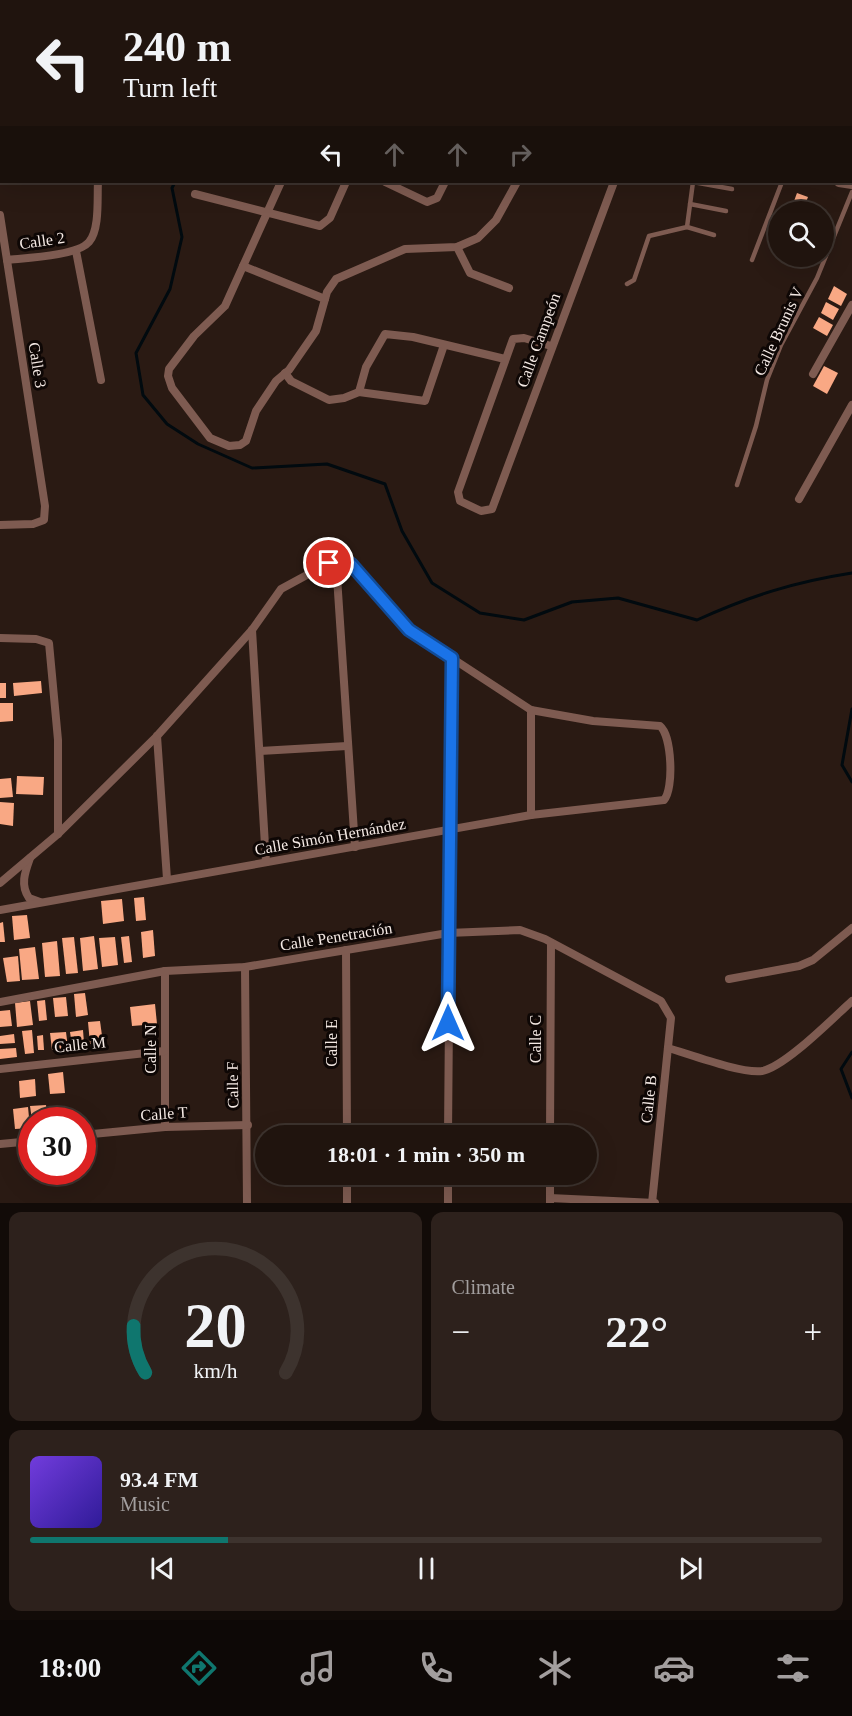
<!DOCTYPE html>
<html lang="en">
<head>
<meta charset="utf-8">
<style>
	body { margin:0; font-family:"Times New Roman",serif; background:#2d211c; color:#f1f3f6; height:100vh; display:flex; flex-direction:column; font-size:22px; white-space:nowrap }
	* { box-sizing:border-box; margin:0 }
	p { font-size:20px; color:#a29e9e }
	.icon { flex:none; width:33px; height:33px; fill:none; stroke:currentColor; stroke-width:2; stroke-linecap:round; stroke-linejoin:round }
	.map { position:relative; height:1203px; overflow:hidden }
	.drawer { display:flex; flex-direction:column; gap:9px; padding:9px; background:#120b08; flex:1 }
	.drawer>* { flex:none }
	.banner { position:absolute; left:0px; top:0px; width:852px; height:183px; box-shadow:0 6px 24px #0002,0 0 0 2px #3d332e; background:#20140e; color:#f1f3f6; overflow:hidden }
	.fabs { position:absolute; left:768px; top:201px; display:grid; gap:12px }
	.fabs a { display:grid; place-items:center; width:66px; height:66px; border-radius:50%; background:#20140e; box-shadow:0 6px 24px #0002,0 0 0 2px #3d332e; font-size:30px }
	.speed { position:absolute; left:18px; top:1107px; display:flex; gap:12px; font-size:30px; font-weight:700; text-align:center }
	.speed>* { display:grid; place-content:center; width:78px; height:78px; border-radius:50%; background:#20140e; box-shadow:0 6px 24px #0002,0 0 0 2px #3d332e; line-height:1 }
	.speed .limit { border:9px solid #d22; background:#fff; color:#111 }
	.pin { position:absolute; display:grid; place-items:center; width:51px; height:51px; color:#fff; margin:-26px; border:3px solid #fff; border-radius:50%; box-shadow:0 2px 6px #0007 }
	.me { position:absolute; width:66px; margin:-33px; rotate:0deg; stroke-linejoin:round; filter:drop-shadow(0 0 4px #0008) }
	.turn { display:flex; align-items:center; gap:21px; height:126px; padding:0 24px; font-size:27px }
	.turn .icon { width:78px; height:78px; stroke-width:2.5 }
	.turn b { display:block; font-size:42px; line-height:51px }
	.lanes { display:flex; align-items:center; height:57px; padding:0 24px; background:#0003; justify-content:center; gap:30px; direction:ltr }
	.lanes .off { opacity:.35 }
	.big { font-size:45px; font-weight:600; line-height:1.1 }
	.drawer .card { flex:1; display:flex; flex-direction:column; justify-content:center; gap:9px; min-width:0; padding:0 21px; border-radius:12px; background:#2d211c }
	.drawer .dial { align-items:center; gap:0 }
	.dial svg { height:156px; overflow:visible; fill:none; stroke:#3d332e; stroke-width:7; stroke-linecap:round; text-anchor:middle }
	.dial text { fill:#f1f3f6; stroke:none }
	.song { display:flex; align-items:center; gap:18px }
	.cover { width:72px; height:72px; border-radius:9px; background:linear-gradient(135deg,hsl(260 70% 55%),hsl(250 70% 35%)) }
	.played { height:6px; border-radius:3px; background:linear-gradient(90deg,#0f766e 25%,#3d332e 25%) }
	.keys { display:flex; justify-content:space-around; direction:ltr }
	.heat { display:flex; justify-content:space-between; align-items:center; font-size:33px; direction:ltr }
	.drawer .tiles { flex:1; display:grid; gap:9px; grid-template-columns:1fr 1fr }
	.card:last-child { grid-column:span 2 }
	.trip { position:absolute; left:255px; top:1125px; width:342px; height:60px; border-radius:30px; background:#20140e; box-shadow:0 6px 24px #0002,0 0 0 2px #3d332e; font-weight:600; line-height:60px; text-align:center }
	.dock { display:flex; height:96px; justify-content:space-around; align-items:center; background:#0d0806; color:#a29e9e }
	.dock .icon { width:42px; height:42px }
	.dock .on { color:#0f766e }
	.dock b { font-size:27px; color:#f1f3f6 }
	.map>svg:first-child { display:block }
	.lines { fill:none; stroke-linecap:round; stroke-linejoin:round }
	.stream { stroke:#010a0f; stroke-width:3 }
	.building { fill:#f9a884 }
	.service { stroke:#7e5b51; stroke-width:4.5 }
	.minor { stroke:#7e5b51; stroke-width:8 }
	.tertiary { stroke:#7e5b51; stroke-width:10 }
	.route-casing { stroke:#114b97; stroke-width:15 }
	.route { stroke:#1a73e8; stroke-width:10 }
	.labels { text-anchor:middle; stroke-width:6; stroke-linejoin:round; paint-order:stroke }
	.street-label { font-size:16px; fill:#f5eae5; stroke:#0e0705 }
</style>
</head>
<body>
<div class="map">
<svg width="852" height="1203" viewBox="0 0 852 1203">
	<rect width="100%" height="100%" fill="#2a1a13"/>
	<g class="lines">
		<g class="stream">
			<path d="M224 2 225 0"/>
			<path d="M175 182 172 188 182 237 170 289 136 353 143 395 167 424 198 444 252 468 327 464 385 484 402 531 432 583 480 613 524 620 572 602 618 598 697 620C750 596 794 582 852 573"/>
			<path d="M852 709 842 765 852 782"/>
			<path d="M852 1052 841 1069 852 1098"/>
		</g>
	</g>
	<g class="building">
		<path d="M797 193 808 197 802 212H790Z"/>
		<path d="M834 286 847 294 841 306 828 299Z"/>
		<path d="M826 302 839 309 833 320 821 313Z"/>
		<path d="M819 317 833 325 827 336 813 328Z"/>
		<path d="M824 366 838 373 827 394 813 386Z"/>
		<path d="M41 681 42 693 14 696 13 683Z"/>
		<rect x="0" y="683" width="6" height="15"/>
		<path d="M0 703H13V721L0 722Z"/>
		<path d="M17 776 44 777 43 795 16 794Z"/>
		<path d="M11 778 13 797 0 798V779Z"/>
		<path d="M0 802 14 803 13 826 0 824Z"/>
		<path d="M144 897 146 920 136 921 134 898Z"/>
		<path d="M122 899 124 921 103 924 101 901Z"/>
		<path d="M27 915 30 938 14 940 12 916Z"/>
		<path d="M3 922 5 942H0V923Z"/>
		<path d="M153 930 155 956 143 958 141 932Z"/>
		<path d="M94 936 98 969 83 971 80 938Z"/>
		<path d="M129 936 132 962 124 963 121 937Z"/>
		<path d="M74 937 78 973 66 974 62 938Z"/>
		<path d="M115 937 118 965 102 967 99 938Z"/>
		<path d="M57 941 60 976 45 977 42 943Z"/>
		<path d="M35 947 39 979 22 980 19 949Z"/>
		<path d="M18 956 20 981 7 982 3 958Z"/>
		<path d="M85 993 88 1015 76 1017 74 994Z"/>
		<path d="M66 997 68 1016 55 1017 53 998Z"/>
		<path d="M45 1000 47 1020 39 1021 37 1001Z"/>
		<path d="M30 1001 33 1025 17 1027 15 1003Z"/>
		<path d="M155 1004 157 1024 132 1026 130 1007Z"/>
		<path d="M10 1010 12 1026 0 1027V1011Z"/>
		<path d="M100 1021 103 1043 90 1044 88 1022Z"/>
		<path d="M32 1030 34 1053 25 1054 22 1031Z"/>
		<path d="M83 1030 84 1043 72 1045 70 1032Z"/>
		<path d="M66 1032 68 1048 52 1050 50 1033Z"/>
		<path d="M14 1034 15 1043 0 1044V1036Z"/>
		<path d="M43 1035 44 1050H38L37 1036Z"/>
		<path d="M16 1048 17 1057 0 1059V1049Z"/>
		<path d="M63 1072 65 1093 50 1094 48 1074Z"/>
		<path d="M35 1079 36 1096 20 1098 19 1081Z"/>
		<path d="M46 1105 48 1120H32L30 1106Z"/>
		<path d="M28 1107 30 1128 15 1129 13 1109Z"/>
	</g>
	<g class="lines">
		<g class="service">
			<path d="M693 182 732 189"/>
			<path d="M690 204 726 211"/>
			<path d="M687 227 714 235"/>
			<path d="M752 260 782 182"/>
			<path d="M627 284 634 280 649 236 687 227 693 182"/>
			<path d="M737 485 756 426 767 380 781 345 817 278 852 192"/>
		</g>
		<g class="minor">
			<path d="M787 0 792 2"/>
			<path d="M552 2V0"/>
			<path d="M607 2V0"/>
			<path d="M0 14H2"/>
			<path d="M850 23 852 24"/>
			<path d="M0 89H2"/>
			<path d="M0 170H2"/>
			<path d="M281 182 225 306 194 336 169 369 168 376 172 388 210 438 229 446 240 445 246 441 256 411 276 381 289 370 316 331 327 292 336 279 405 249 457 247 478 238 496 220 517 182"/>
			<path d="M385 182 427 202 437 198 445 182"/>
			<path d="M195 194 320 226 330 218 346 182"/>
			<path d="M0 215 45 506 44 520 33 524 0 525"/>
			<path d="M457 247 470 273 509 288"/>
			<path d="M76 251 101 380"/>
			<path d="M7 260C25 258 77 256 89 242 100 229 97 198 98 182"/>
			<path d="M243 266 325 299"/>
			<path d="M551 346 524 338 513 339 458 492 460 501 481 511 492 509 614 182"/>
			<path d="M285 373 291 381 329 400 344 398 359 392 425 401 444 345"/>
			<path d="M813 374 852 305"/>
			<path d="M359 392 366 367 385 334 413 337 505 359"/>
			<path d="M799 499 852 405"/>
			<path d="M336 562 355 847"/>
			<path d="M252 630 266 862"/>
			<path d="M0 638 36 639 49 643 58 740V834"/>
			<path d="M157 736 167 879"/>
			<path d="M260 751 347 746"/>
			<path d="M531 815V710"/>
			<path d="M30 858C25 872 20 885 29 898L40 902"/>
			<path d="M0 883 58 834 157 736 252 630 281 589 329 563 351 564 409 630 531 710 593 721 660 726C672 736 674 789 664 800L531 815 0 910"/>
			<path d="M346 950 347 1136"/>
			<path d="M245 967 247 1203"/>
			<path d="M165 971V1127"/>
			<path d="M729 979 799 966 813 960 852 928"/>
			<path d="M0 1002 165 971 245 967 448 933 520 930 545 939 661 1001 671 1018 652 1203"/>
			<path d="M668 1048C689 1054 742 1074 762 1071 785 1067 833 1018 852 1001"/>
			<path d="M0 1069 164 1051"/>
			<path d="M82 1135 165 1127 248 1125"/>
			<path d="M448 1136 452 658"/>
			<path d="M550 1136 551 943"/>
			<path d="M0 1144 32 1141"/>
			<path d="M347 1174V1203"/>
			<path d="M448 1174V1203"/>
			<path d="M550 1174V1203"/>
			<path d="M550 1198 655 1203"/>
		</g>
		<g class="tertiary">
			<path d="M398 0 404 2"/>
			<path d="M839 182 852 184"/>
		</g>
	</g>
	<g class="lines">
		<g class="route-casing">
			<path id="route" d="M329 563 351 564 409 630 452 658 448 1023"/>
		</g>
		<use href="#route" class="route"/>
	</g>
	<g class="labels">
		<g class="street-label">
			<text transform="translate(42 240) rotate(-8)" y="6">Calle 2</text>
			<text transform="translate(778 331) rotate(-65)" y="6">Calle Brunis V</text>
			<text transform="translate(538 340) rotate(-70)" y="6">Calle Campeón</text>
			<text transform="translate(38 365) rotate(81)" y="6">Calle 3</text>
			<text transform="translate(330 836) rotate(-10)" y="6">Calle Simón Hernández</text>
			<text transform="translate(336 936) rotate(-9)" y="6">Calle Penetración</text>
			<text transform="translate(535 1039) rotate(-90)" y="6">Calle C</text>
			<text transform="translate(331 1043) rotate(-90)" y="6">Calle E</text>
			<text transform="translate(80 1044) rotate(-6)" y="6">Calle M</text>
			<text transform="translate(150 1049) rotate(-90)" y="6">Calle N</text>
			<text transform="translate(232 1085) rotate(-91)" y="6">Calle F</text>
			<text transform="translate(648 1099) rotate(-84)" y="6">Calle B</text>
			<text transform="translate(164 1113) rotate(-4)" y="6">Calle T</text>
		</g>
	</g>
</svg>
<div class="fabs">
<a><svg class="icon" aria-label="search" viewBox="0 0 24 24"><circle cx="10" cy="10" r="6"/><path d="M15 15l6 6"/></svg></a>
</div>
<div class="speed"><div class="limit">30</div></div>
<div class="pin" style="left:329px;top:563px;background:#d93025"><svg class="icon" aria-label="arrive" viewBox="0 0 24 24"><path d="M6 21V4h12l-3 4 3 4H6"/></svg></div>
<svg class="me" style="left:448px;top:1023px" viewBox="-20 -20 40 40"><path d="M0-17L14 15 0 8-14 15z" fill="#1a73e8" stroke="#fff" stroke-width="4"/></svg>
<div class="trip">18:01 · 1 min · 350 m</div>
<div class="banner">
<div class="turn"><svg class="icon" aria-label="left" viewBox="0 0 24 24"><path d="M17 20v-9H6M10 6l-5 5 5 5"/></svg><div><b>240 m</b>Turn left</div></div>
<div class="lanes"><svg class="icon" aria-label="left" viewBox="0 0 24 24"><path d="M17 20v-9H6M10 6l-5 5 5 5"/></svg><svg class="icon off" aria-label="ahead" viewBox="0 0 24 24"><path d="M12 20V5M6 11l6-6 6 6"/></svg><svg class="icon off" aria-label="ahead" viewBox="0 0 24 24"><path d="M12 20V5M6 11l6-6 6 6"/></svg><svg class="icon off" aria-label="right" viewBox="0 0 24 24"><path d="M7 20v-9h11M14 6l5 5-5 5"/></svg></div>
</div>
</div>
<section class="drawer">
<div class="tiles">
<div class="card dial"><svg viewBox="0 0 100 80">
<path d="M14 69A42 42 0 1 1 86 69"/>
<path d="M14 69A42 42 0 0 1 8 45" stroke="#0f766e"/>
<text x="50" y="56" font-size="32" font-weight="700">20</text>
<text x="50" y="72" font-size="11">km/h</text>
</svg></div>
<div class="card"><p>Climate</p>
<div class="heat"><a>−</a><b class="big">22°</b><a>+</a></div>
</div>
<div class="card">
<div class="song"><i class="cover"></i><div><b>93.4 FM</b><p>Music</p></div></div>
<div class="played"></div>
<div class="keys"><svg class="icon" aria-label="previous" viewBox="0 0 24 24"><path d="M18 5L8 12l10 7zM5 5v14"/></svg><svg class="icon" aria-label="pause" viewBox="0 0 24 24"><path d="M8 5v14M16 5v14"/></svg><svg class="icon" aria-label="next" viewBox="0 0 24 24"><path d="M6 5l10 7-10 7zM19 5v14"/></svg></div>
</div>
</div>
</section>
<nav class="dock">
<b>18:00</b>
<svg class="icon on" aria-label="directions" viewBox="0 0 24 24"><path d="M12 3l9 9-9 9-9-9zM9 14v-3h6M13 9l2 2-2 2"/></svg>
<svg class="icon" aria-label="music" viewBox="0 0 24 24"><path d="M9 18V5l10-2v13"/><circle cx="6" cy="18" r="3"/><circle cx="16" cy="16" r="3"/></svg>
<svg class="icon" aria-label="phone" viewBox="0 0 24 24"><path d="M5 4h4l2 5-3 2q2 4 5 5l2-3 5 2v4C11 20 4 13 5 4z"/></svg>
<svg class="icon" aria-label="climate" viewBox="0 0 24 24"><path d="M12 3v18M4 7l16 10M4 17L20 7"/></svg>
<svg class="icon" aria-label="car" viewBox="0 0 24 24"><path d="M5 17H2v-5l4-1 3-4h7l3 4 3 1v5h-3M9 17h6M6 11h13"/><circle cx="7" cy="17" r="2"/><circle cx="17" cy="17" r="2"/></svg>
<svg class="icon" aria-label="filters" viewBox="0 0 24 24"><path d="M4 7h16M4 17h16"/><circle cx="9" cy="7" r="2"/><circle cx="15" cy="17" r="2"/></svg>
</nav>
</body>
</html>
